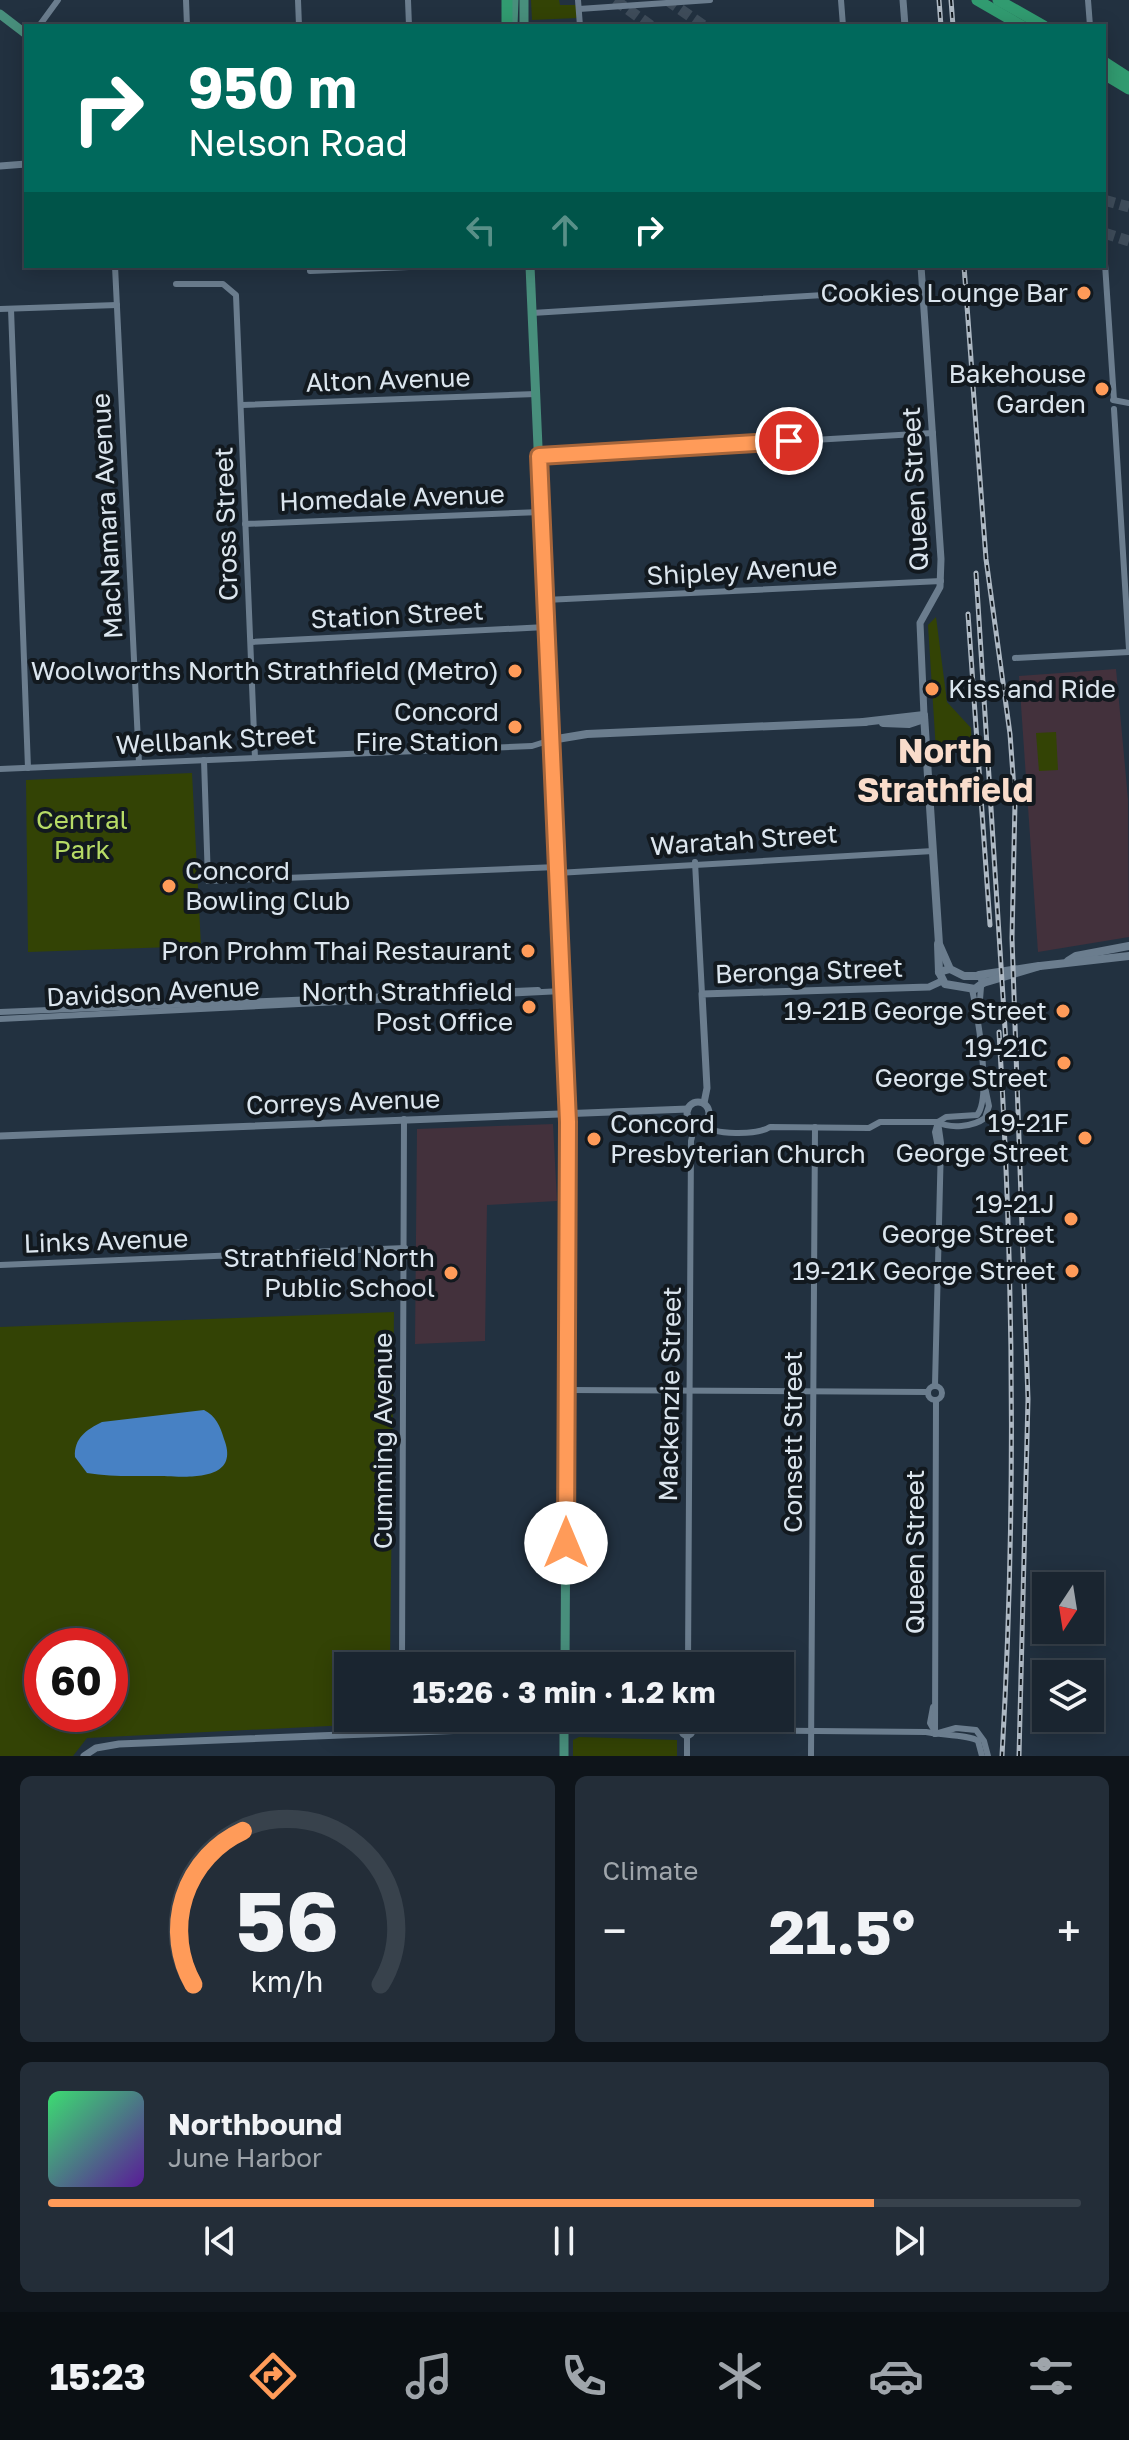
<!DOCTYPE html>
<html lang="en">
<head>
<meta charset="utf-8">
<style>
	body { margin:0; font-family:"Golos Text",sans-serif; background:#232d38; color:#f1f3f6; height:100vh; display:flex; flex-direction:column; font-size:30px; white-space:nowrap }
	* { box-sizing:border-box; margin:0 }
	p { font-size:26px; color:#9fa5ab }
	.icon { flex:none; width:44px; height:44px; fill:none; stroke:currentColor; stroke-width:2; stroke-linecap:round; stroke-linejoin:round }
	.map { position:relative; height:1756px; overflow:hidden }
	.drawer { display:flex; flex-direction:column; gap:20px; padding:20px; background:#0e141a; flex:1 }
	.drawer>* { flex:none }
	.guide { position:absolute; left:24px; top:24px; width:1082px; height:244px; border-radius:0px; box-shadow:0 4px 20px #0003,0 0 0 2px #38424c; background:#00695c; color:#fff; overflow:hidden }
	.needle { width:52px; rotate:192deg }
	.tools { position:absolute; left:1032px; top:1572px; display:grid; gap:16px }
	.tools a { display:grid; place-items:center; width:72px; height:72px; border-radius:0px; background:#1a2530; box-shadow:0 4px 20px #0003,0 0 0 2px #38424c; font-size:40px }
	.speed { position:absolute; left:24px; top:1628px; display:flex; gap:16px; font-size:40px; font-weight:700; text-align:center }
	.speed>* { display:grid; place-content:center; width:104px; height:104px; border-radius:50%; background:#1a2530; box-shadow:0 4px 20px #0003,0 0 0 2px #38424c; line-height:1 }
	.speed .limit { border:12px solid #d22; background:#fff; color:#111 }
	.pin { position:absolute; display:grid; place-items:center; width:68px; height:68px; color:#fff; margin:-34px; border:4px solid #fff; border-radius:50%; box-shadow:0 2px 8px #0007 }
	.me { position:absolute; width:88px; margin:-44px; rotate:0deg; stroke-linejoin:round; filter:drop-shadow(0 0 6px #0008) }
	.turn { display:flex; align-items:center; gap:28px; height:168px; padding:0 32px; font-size:36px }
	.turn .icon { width:104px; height:104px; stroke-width:2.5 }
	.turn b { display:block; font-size:56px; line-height:68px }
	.lanes { display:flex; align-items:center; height:76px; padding:0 32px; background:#0003; justify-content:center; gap:40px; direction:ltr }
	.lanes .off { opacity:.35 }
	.big { font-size:60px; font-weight:700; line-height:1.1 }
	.drawer .card { flex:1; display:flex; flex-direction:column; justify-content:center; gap:12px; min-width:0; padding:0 28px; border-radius:12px; background:#232d38 }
	.drawer .dial { align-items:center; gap:0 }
	.dial svg { height:208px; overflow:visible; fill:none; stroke:#38424c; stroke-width:7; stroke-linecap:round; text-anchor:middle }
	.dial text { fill:#f1f3f6; stroke:none }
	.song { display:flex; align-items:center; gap:24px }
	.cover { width:96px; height:96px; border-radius:12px; background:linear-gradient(135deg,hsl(140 70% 55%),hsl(270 70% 35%)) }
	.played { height:8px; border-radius:4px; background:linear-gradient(90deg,#ff9b59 80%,#38424c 80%) }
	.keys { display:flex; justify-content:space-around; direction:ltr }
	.heat { display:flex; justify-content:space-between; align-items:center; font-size:44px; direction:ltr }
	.drawer .tiles { flex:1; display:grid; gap:20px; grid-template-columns:1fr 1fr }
	.card:last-child { grid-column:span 2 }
	.trip { position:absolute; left:334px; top:1652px; width:460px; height:80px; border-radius:0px; background:#1a2530; box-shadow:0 4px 20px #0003,0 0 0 2px #38424c; font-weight:700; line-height:80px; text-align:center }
	.tabs { display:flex; height:128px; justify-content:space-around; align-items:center; background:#0a0f13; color:#9fa5ab }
	.tabs .icon { width:56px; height:56px }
	.tabs .active { color:#ff9b59 }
	.tabs b { font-size:36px; color:#f1f3f6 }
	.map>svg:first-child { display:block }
	.education { fill:#43313c }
	.green { fill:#334305; fill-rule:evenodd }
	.water { fill:#4781c4 }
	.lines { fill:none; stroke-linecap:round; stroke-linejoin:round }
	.motorway-tunnel { stroke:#3e4c5a; stroke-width:11; stroke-dasharray:11 5.5; stroke-linecap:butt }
	.minor { stroke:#6b7d8e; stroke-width:6 }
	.tertiary { stroke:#6b7d8e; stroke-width:7 }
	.secondary { stroke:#6b7d8e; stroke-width:8 }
	.primary { stroke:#488f7c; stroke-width:9 }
	.motorway { stroke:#319b70; stroke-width:11 }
	.rail-casing { stroke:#adb8c3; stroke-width:5 }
	.rail { stroke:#12191f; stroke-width:2; stroke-dasharray:6; stroke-linecap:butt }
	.route-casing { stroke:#a6653a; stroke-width:20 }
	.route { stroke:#ff9b59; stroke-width:14 }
	.poi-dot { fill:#ff9b59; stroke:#12191f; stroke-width:3 }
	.labels { text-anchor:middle; stroke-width:8; stroke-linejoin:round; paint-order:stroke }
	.poi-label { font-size:26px; fill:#dbe5ee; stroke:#12191f; text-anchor:end }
	.street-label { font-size:26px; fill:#dbe5ee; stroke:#12191f }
	.park-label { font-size:26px; fill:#b7db66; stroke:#12191f }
	.district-label { font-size:34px; font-weight:bold; fill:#f9dccb; stroke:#12191f }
</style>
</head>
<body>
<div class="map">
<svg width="1129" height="1756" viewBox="0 0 1129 1756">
	<rect width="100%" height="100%" fill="#223140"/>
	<g class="education">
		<path d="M1116 669 1128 799 1129 937 1038 952 1019 676Z"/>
		<path d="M553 1124 557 1201 487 1205 485 1341 415 1344 417 1129Z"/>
	</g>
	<g class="green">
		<path d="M531 0H559L560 5H576L577 18 532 20Z"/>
		<path d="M936 617 947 702 971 728 972 751H936L928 625Z"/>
		<path d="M1056 732 1058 770 1039 771 1036 733Z"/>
		<path d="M192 773 201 946 28 952 26 780Z"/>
		<path d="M394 1312 390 1666H348V1718H389V1723L87 1738 73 1756H0V1327ZM42 1646H110V1714H42Z"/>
		<path d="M579 1737 677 1740V1756H573V1740Z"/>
	</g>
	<path class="water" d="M204 1410C216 1416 220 1426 224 1439 242 1485 180 1476 155 1476 132 1476 110 1477 87 1473L75 1457C74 1438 86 1430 102 1422Z"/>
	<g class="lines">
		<g class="motorway-tunnel">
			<path d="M615 0 651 26"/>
			<path d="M667 0 704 26"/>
			<path d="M1104 200 1129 207"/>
			<path d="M1104 233 1129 241"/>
		</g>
		<g class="minor">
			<path d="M186 0 187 26"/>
			<path d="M298 0 299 26"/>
			<path d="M408 0 409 26"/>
			<path d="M578 0 580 26"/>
			<path d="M841 0 843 26"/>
			<path d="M1088 0 1090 26"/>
			<path d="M579 9 710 0"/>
			<path d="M39 26 58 0"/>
			<path d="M1104 132V138"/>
			<path d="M1104 247 1105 259"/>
			<path d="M1105 264 1114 400"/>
			<path d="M115 266 139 763"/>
			<path d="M310 266V271L409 267"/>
			<path d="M176 284H223L236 295 255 758"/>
			<path d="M0 309 117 305"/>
			<path d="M11 309 28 768"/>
			<path d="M532 313 922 289"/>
			<path d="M1113 400 1129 403"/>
			<path d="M242 405 536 394"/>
			<path d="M1114 409 1129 649"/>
			<path d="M539 456 933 433"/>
			<path d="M245 524 541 512"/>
			<path d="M545 600 941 581"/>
			<path d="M251 642 546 627"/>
			<path d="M1015 658 1129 652"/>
			<path d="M204 760 208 881 557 867"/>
			<path d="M0 769 532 746 551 740"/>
			<path d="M695 862 702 994"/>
			<path d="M557 873 933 851"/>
			<path d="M0 1012 538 990"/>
			<path d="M979 1012 981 987"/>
			<path d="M0 1019 562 991"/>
			<path d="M938 1122C950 1129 973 1127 985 1118L989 1106 984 1082"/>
			<path d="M938 1122 935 1132 939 1153"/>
			<path d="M702 1124C713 1136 758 1135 770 1127L869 1128 880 1122H938L946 1117 977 1115C992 1098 977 1012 972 989"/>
			<path d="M0 1265 405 1248"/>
			<path d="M935 1385 941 1143 938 1122"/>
			<circle cx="935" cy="1393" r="7"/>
			<path d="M568 1390 928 1392"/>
			<path d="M402 1666 404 1119"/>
			<path d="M688 1666 691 1141 695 1124"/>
			<path d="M933 1707 930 1723 934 1730"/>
			<circle cx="687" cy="1730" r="6"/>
			<path d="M564 1726 681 1730"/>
			<path d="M693 1730 926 1732C940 1735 970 1735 978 1741L982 1756"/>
			<path d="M401 1733V1718"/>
			<path d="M935 1734 936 1400"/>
			<path d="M935 1734 956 1728 976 1730 984 1741 988 1756"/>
			<path d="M687 1736V1756"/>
			<path d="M811 1756 815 1127"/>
		</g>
		<g class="tertiary">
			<path d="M903 0 905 26"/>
			<path d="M0 166 26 164"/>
			<path d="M921 266 941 559 940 587 920 623 924 715"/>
			<circle cx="698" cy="1113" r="11"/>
			<path d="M704 1103 707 1088 702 994 929 987 942 981"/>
			<path d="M0 1136 688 1109"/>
			<path d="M84 1756 96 1748 119 1744 564 1726"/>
		</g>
		<g class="secondary">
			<path d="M863 722 924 715 939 944 950 969 964 976H981L983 983 975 989 945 984 939 972 950 969"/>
			<path d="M883 723 909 724 924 719"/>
			<path d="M551 740 587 734 865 722"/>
			<path d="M938 944 939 972"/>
			<path d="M1068 961 1076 956 1129 946"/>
			<path d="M979 975 1039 966"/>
			<path d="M983 983 1040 966 1129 956"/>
		</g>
		<g class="primary">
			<path d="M524 0V26"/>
			<path d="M0 14 26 34"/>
			<path d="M513 26 514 0"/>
			<path d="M530 266 568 1125 565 1666"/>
			<path d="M564 1756V1718"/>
		</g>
		<g class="motorway">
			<path d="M977 0 1022 26"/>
			<path d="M998 0 1044 26"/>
			<path d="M507 26V0"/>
			<path d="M1104 62 1129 78"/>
			<path d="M1104 74 1129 89"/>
		</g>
		<g class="rail-casing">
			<g id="rail">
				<path d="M939 0 941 26"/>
				<path d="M951 0 953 26"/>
				<path d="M964 266 986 559 1010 734 1015 803 1012 938 1028 1399 1019 1756"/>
				<path d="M976 573 1006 1044"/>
				<path d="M968 614 990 925"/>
				<path d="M999 1032C1014 1274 1016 1515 1002 1756"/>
			</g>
		</g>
		<use href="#rail" class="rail"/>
	</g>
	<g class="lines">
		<g class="route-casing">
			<path id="route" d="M566 1543 568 1122 539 456 789 441"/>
		</g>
		<use href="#route" class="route"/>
	</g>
	<g class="poi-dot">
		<circle cx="1084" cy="293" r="8"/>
		<circle cx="1102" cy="389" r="8"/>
		<circle cx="515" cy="671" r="8"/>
		<circle cx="932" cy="689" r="8"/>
		<circle cx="515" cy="727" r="8"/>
		<circle cx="169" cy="886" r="8"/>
		<circle cx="528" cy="951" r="8"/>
		<circle cx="529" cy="1007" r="8"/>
		<circle cx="1063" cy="1011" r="8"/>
		<circle cx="1064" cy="1063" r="8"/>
		<circle cx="1085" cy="1138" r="8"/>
		<circle cx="594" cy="1139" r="8"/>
		<circle cx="1071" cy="1219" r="8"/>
		<circle cx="1072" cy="1271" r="8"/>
		<circle cx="451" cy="1273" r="8"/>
	</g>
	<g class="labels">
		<g class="poi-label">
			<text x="1068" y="302">Cookies Lounge Bar</text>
			<text x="1086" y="383">Bakehouse<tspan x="1086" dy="30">Garden</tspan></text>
			<text x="499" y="680">Woolworths North Strathfield (Metro)</text>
			<text x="948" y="698" text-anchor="start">Kiss and Ride</text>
			<text x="499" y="721">Concord<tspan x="499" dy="30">Fire Station</tspan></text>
			<text x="185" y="880" text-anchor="start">Concord<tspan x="185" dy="30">Bowling Club</tspan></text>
			<text x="512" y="960">Pron Prohm Thai Restaurant</text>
			<text x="513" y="1001">North Strathfield<tspan x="513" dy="30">Post Office</tspan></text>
			<text x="1047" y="1020">19-21B George Street</text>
			<text x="1048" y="1057">19-21C<tspan x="1048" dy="30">George Street</tspan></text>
			<text x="1069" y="1132">19-21F<tspan x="1069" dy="30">George Street</tspan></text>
			<text x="610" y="1133" text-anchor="start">Concord<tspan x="610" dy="30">Presbyterian Church</tspan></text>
			<text x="1055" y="1213">19-21J<tspan x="1055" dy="30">George Street</tspan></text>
			<text x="435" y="1267">Strathfield North<tspan x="435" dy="30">Public School</tspan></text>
			<text x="1056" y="1280">19-21K George Street</text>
		</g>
		<g class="street-label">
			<text transform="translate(388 380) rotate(-2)" y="9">Alton Avenue</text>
			<text transform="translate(915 489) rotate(-93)" y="9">Queen Street</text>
			<text transform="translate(392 498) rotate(-2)" y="9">Homedale Avenue</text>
			<text transform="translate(107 516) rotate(-93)" y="9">MacNamara Avenue</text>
			<text transform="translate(226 524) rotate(-92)" y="9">Cross Street</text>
			<text transform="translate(742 571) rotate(-3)" y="9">Shipley Avenue</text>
			<text transform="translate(397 615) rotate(-3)" y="9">Station Street</text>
			<text transform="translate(216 740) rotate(-3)" y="9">Wellbank Street</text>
			<text transform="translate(744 840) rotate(-4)" y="9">Waratah Street</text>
			<text transform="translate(809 971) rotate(-2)" y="9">Beronga Street</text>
			<text transform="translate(153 992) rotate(-3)" y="9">Davidson Avenue</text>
			<text transform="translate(343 1102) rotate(-2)" y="9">Correys Avenue</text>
			<text transform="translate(106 1241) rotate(-2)" y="9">Links Avenue</text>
			<text transform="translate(670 1394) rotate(-89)" y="9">Mackenzie Street</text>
			<text transform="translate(383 1441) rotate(-90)" y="9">Cumming Avenue</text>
			<text transform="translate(793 1442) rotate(-90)" y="9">Consett Street</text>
			<text transform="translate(915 1552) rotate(-90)" y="9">Queen Street</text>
		</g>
		<g class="park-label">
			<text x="82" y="829">Central<tspan x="82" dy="30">Park</tspan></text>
		</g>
		<g class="district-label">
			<text x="945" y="763">North<tspan x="945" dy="39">Strathfield</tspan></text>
		</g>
	</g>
</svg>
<div class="tools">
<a><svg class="needle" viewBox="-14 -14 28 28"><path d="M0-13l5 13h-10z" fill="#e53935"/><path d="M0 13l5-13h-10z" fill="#9fa5ab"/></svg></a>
<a><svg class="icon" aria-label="layers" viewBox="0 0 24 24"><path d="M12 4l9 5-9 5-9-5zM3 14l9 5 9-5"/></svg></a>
</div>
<div class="speed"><div class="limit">60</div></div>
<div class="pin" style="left:789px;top:441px;background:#d93025"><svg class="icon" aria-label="arrive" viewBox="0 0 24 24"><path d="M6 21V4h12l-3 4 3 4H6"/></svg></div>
<svg class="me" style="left:566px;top:1543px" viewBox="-20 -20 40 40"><circle r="19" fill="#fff"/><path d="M0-13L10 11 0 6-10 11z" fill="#ff9b59"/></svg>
<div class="trip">15:26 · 3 min · 1.2 km</div>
<div class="guide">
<div class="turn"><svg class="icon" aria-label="right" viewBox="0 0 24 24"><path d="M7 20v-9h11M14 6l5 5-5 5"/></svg><div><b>950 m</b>Nelson Road</div></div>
<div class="lanes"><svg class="icon off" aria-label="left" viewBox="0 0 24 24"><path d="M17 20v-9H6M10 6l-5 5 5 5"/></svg><svg class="icon off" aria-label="ahead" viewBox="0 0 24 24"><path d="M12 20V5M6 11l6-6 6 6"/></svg><svg class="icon" aria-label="right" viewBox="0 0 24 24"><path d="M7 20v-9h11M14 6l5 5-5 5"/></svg></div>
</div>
</div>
<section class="drawer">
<div class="tiles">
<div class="card dial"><svg viewBox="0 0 100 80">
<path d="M14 69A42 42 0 1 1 86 69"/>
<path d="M14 69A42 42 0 0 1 33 10" stroke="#ff9b59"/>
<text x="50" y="56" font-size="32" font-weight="700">56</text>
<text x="50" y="72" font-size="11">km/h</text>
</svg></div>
<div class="card"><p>Climate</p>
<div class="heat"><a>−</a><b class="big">21.5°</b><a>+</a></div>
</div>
<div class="card">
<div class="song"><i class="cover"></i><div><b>Northbound</b><p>June Harbor</p></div></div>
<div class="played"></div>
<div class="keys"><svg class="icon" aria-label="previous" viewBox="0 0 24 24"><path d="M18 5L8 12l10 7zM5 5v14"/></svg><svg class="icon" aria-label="pause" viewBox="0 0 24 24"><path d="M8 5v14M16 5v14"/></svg><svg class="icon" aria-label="next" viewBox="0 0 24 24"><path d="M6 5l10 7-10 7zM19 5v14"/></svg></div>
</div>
</div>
</section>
<nav class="tabs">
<b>15:23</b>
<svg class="icon active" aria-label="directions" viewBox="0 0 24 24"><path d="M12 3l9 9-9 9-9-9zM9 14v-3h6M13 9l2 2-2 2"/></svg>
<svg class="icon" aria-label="music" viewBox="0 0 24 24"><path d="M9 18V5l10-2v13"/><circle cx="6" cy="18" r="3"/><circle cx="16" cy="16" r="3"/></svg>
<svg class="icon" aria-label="phone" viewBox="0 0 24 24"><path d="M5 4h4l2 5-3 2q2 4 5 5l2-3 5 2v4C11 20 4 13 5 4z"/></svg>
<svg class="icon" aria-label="climate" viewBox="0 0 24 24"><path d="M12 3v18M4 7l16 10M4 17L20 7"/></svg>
<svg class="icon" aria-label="car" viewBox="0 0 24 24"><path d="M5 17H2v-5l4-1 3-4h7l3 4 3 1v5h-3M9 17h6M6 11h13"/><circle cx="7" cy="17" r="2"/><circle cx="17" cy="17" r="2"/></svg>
<svg class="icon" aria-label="filters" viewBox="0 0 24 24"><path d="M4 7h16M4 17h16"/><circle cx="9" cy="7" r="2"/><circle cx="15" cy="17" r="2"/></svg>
</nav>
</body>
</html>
